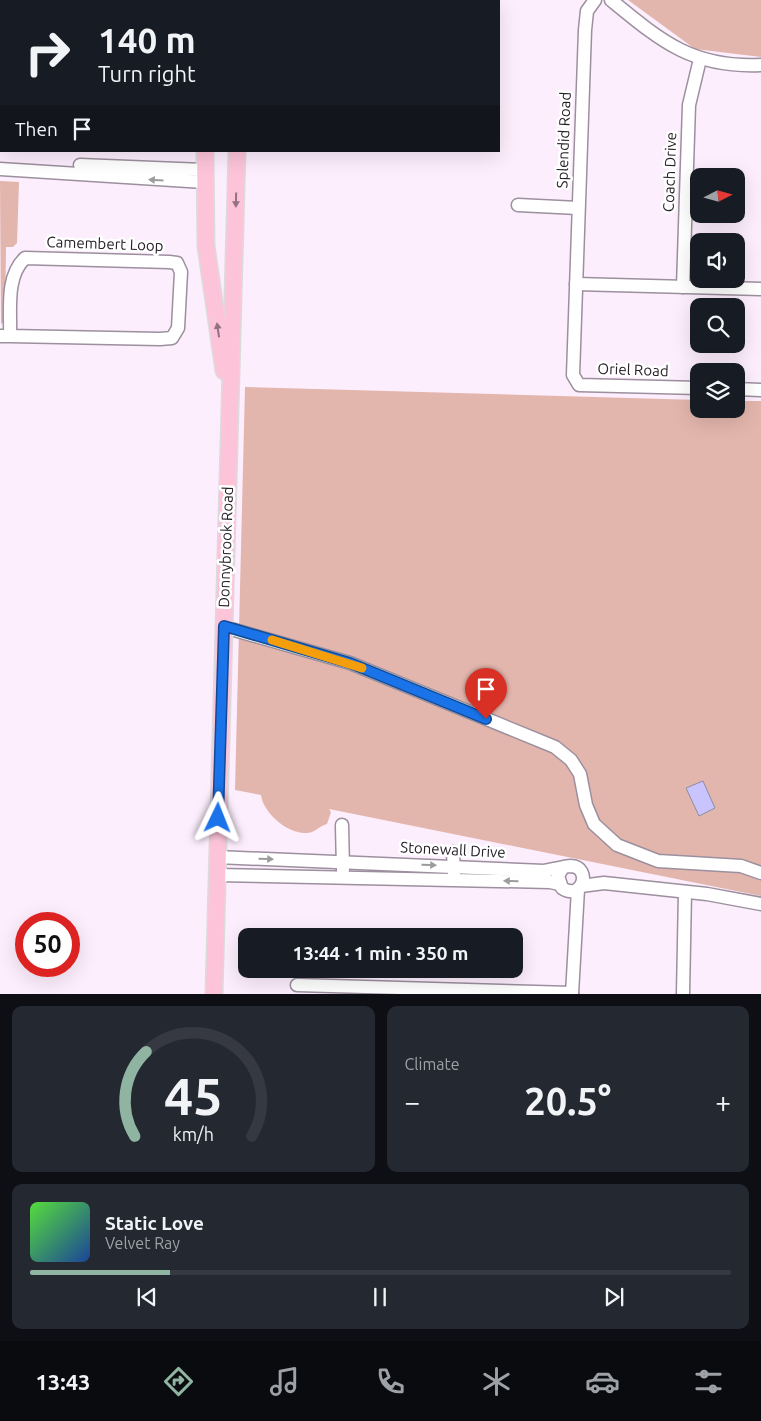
<!DOCTYPE html>
<html lang="en">
<head>
<meta charset="utf-8">
<style>
	body { margin:0; font-family:Ubuntu,sans-serif; background:#242831; color:#f1f3f6; height:100vh; display:flex; flex-direction:column; font-size:19px; white-space:nowrap }
	* { box-sizing:border-box; margin:0 }
	p { font-size:16px; color:#9ea1a6 }
	.icon { flex:none; width:28px; height:28px; fill:none; stroke:currentColor; stroke-width:2; stroke-linecap:round; stroke-linejoin:round }
	.map { position:relative; height:994px; overflow:hidden }
	.panel { display:flex; flex-direction:column; gap:12px; padding:12px; background:#0d0f14; flex:1 }
	.panel>* { flex:none }
	.guide { position:absolute; left:0px; top:0px; width:500px; height:152px; box-shadow:0 5px 20px #0002; background:#171b24; color:#f1f3f6; overflow:hidden }
	.needle { width:32px; rotate:84deg }
	.controls { position:absolute; left:690px; top:168px; display:grid; gap:10px }
	.controls a { display:grid; place-items:center; width:55px; height:55px; border-radius:10px; background:#171b24; box-shadow:0 5px 20px #0002; font-size:25px }
	.speed { position:absolute; left:15px; top:912px; display:flex; gap:10px; font-size:25px; font-weight:700; text-align:center }
	.speed>* { display:grid; place-content:center; width:65px; height:65px; border-radius:50%; background:#171b24; box-shadow:0 5px 20px #0002; line-height:1 }
	.speed .limit { border:8px solid #d22; background:#fff; color:#111 }
	.pin { position:absolute; display:grid; place-items:center; width:42px; height:42px; color:#fff; margin:-51px -21px; border-radius:50% 50% 50% 0; rotate:-45deg; box-shadow:0 0 5px #0007 }
	.pin .icon { rotate:45deg }
	.me { position:absolute; width:55px; margin:-28px; rotate:2deg; stroke-linejoin:round; filter:drop-shadow(0 0 4px #0008) }
	.turn { display:flex; align-items:center; gap:18px; height:105px; padding:0 15px; font-size:22px }
	.turn .icon { width:65px; height:65px; stroke-width:2.5 }
	.turn b { display:block; font-size:35px; line-height:42px }
	.then { display:flex; align-items:center; height:48px; padding:0 15px; background:#0003; gap:10px; font-size:19px }
	.big { font-size:38px; font-weight:700; line-height:1.1 }
	.panel .tile { flex:1; display:flex; flex-direction:column; justify-content:center; gap:8px; min-width:0; padding:0 18px; border-radius:10px; background:#242831 }
	.panel .dial { align-items:center; gap:0 }
	.dial svg { height:130px; overflow:visible; fill:none; stroke:#363941; stroke-width:7; stroke-linecap:round; text-anchor:middle }
	.dial text { fill:#f1f3f6; stroke:none }
	.song { display:flex; align-items:center; gap:15px }
	.cover { width:60px; height:60px; border-radius:8px; background:linear-gradient(135deg,hsl(110 70% 55%),hsl(220 70% 35%)) }
	.played { height:5px; border-radius:2px; background:linear-gradient(90deg,#8fb5a2 20%,#363941 20%) }
	.keys { display:flex; justify-content:space-around; direction:ltr }
	.heat { display:flex; justify-content:space-between; align-items:center; font-size:28px; direction:ltr }
	.panel .tiles { flex:1; display:grid; gap:12px; grid-template-columns:1fr 1fr }
	.tile:last-child { grid-column:span 2 }
	.trip { position:absolute; left:238px; top:928px; width:285px; height:50px; border-radius:10px; background:#171b24; box-shadow:0 5px 20px #0002; font-weight:700; line-height:50px; text-align:center }
	.menu { display:flex; height:80px; justify-content:space-around; align-items:center; background:#090b0e; color:#9ea1a6 }
	.menu .icon { width:35px; height:35px }
	.menu .on { color:#8fb5a2 }
	.menu b { font-size:22px; color:#f1f3f6 }
	.map>svg:first-child { display:block }
	.green { fill:#e3b6ad }
	.building { fill:#c9c4fd; stroke:#8d8c9e }
	.lines { fill:none; stroke-linecap:round; stroke-linejoin:round }
	.minor-casing { stroke:#9c8f9e; stroke-width:15 }
	.major-casing { stroke:#dcdbdc; stroke-width:19 }
	.minor { stroke:#fff; stroke-width:12 }
	.major { stroke:#fdc4d9; stroke-width:16 }
	.oneway { fill:#9d9b9e }
	.oneway2 { fill:#927280 }
	.route-casing { stroke:#114b97; stroke-width:12 }
	.route { stroke:#1a73e8; stroke-width:9 }
	.slow { stroke:#f59e0b; stroke-width:9 }
	.labels { text-anchor:middle; stroke-width:5; stroke-linejoin:round; paint-order:stroke }
	.street-label { font-size:15px; fill:#262127; stroke:#fff }
</style>
</head>
<body>
<div class="map">
<svg width="761" height="994" viewBox="0 0 761 994">
	<rect width="100%" height="100%" fill="#fdeefe"/>
	<g class="green">
		<path d="M628 0H761V57L695 49Z"/>
		<path d="M0 181 19 182 17 243 13 247H6L5 321 1 324Z"/>
		<path d="M245 387 699 400V409H736V401H761V896L329 809 331 812 327 824C319 826 315 833 306 833 288 834 263 813 261 795L235 790Z"/>
	</g>
	<path class="building" d="M703 781 715 808 699 816 686 788Z"/>
	<g class="lines">
		<g class="minor-casing">
			<g id="minor">
				<path d="M595 0 587 11 585 30 573 375 579 385 699 388"/>
				<path d="M611 0C661 41 692 68 761 65"/>
				<path d="M0 57H1"/>
				<path d="M80 165 204 170"/>
				<path d="M0 169 204 182"/>
				<path d="M518 205 578 208"/>
				<path d="M576 284 761 289"/>
				<path d="M683 287 689 105 700 59"/>
				<path d="M0 336H10L160 339 172 338 178 328 181 272 177 263 169 262 25 258C5 277 11 311 10 336"/>
				<path d="M736 389 761 390"/>
				<path d="M224 627 350 663 555 747 571 760 580 774 586 805 594 824 617 845 658 861 741 866 761 873"/>
				<path d="M342 825 343 870"/>
				<path d="M453 852 454 875"/>
				<path d="M217 857 544 871C549 870 567 866 571 866 592 867 583 902 562 888L558 876 562 869"/>
				<path d="M217 875 550 882 560 884"/>
				<path d="M581 886 604 883 707 894 761 904"/>
				<path d="M297 985 572 993"/>
				<path d="M572 994 578 889"/>
				<path d="M683 994 685 892"/>
			</g>
		</g>
		<g class="major-casing">
			<g id="major">
				<path d="M221 1V0"/>
				<path d="M241 1V0"/>
				<path d="M205 151 206 246 224 371"/>
				<path d="M214 994 237 151"/>
			</g>
		</g>
		<use href="#minor" class="minor"/>
		<use href="#major" class="major"/>
	</g>
	<defs><path id="oneway-solid" d="M-6-.8H1V-3.2L6.5 0L1 3.2V.8H-6Z" transform="scale(1.25)"/></defs>
	<g class="oneway">
		<use href="#oneway-solid" transform="translate(156 180) rotate(-176)"/>
		<use href="#oneway-solid" transform="translate(266 859) rotate(2)"/>
		<use href="#oneway-solid" transform="translate(429 865) rotate(2)"/>
		<use href="#oneway-solid" transform="translate(511 881) rotate(-179)"/>
	</g>
	<g class="oneway2">
		<use href="#oneway-solid" transform="translate(236 200) rotate(91)"/>
		<use href="#oneway-solid" transform="translate(218 330) rotate(-98)"/>
	</g>
	<g class="lines">
		<g class="route-casing">
			<path id="route" d="M218 818 224 626 350 663 486 719"/>
		</g>
		<use href="#route" class="route"/>
		<path class="slow" d="M272 640 362 668"/>
	</g>
	<g class="labels">
		<g class="street-label">
			<text transform="translate(564 140) rotate(-88)" y="5">Splendid Road</text>
			<text transform="translate(670 172) rotate(-88)" y="5">Coach Drive</text>
			<text transform="translate(105 244) rotate(2)" y="5">Camembert Loop</text>
			<text transform="translate(633 370) rotate(2)" y="5">Oriel Road</text>
			<text transform="translate(226 547) rotate(-88)" y="5">Donnybrook Road</text>
			<text transform="translate(453 850) rotate(3)" y="5">Stonewall Drive</text>
		</g>
	</g>
</svg>
<div class="controls">
<a><svg class="needle" viewBox="-14 -14 28 28"><path d="M0-13l5 13h-10z" fill="#e53935"/><path d="M0 13l5-13h-10z" fill="#9ea1a6"/></svg></a>
<a><svg class="icon" aria-label="sound" viewBox="0 0 24 24"><path d="M4 9h4l5-4v14l-5-4H4zM17 9q2 3 0 6"/></svg></a>
<a><svg class="icon" aria-label="search" viewBox="0 0 24 24"><circle cx="10" cy="10" r="6"/><path d="M15 15l6 6"/></svg></a>
<a><svg class="icon" aria-label="layers" viewBox="0 0 24 24"><path d="M12 4l9 5-9 5-9-5zM3 14l9 5 9-5"/></svg></a>
</div>
<div class="speed"><div class="limit">50</div></div>
<div class="pin" style="left:486px;top:719px;background:#d93025"><svg class="icon" aria-label="arrive" viewBox="0 0 24 24"><path d="M6 21V4h12l-3 4 3 4H6"/></svg></div>
<svg class="me" style="left:218px;top:818px" viewBox="-20 -20 40 40"><path d="M0-17L14 15 0 8-14 15z" fill="#1a73e8" stroke="#fff" stroke-width="4"/></svg>
<div class="trip">13:44 · 1 min · 350 m</div>
<div class="guide">
<div class="turn"><svg class="icon" aria-label="right" viewBox="0 0 24 24"><path d="M7 20v-9h11M14 6l5 5-5 5"/></svg><div><b>140 m</b>Turn right</div></div>
<div class="then">Then<svg class="icon" aria-label="arrive" viewBox="0 0 24 24"><path d="M6 21V4h12l-3 4 3 4H6"/></svg></div>
</div>
</div>
<section class="panel">
<div class="tiles">
<div class="tile dial"><svg viewBox="0 0 100 80">
<path d="M14 69A42 42 0 1 1 86 69"/>
<path d="M14 69A42 42 0 0 1 21 17" stroke="#8fb5a2"/>
<text x="50" y="56" font-size="32" font-weight="700">45</text>
<text x="50" y="72" font-size="11">km/h</text>
</svg></div>
<div class="tile"><p>Climate</p>
<div class="heat"><a>−</a><b class="big">20.5°</b><a>+</a></div>
</div>
<div class="tile">
<div class="song"><i class="cover"></i><div><b>Static Love</b><p>Velvet Ray</p></div></div>
<div class="played"></div>
<div class="keys"><svg class="icon" aria-label="previous" viewBox="0 0 24 24"><path d="M18 5L8 12l10 7zM5 5v14"/></svg><svg class="icon" aria-label="pause" viewBox="0 0 24 24"><path d="M8 5v14M16 5v14"/></svg><svg class="icon" aria-label="next" viewBox="0 0 24 24"><path d="M6 5l10 7-10 7zM19 5v14"/></svg></div>
</div>
</div>
</section>
<nav class="menu">
<b>13:43</b>
<svg class="icon on" aria-label="directions" viewBox="0 0 24 24"><path d="M12 3l9 9-9 9-9-9zM9 14v-3h6M13 9l2 2-2 2"/></svg>
<svg class="icon" aria-label="music" viewBox="0 0 24 24"><path d="M9 18V5l10-2v13"/><circle cx="6" cy="18" r="3"/><circle cx="16" cy="16" r="3"/></svg>
<svg class="icon" aria-label="phone" viewBox="0 0 24 24"><path d="M5 4h4l2 5-3 2q2 4 5 5l2-3 5 2v4C11 20 4 13 5 4z"/></svg>
<svg class="icon" aria-label="climate" viewBox="0 0 24 24"><path d="M12 3v18M4 7l16 10M4 17L20 7"/></svg>
<svg class="icon" aria-label="car" viewBox="0 0 24 24"><path d="M5 17H2v-5l4-1 3-4h7l3 4 3 1v5h-3M9 17h6M6 11h13"/><circle cx="7" cy="17" r="2"/><circle cx="17" cy="17" r="2"/></svg>
<svg class="icon" aria-label="filters" viewBox="0 0 24 24"><path d="M4 7h16M4 17h16"/><circle cx="9" cy="7" r="2"/><circle cx="15" cy="17" r="2"/></svg>
</nav>
</body>
</html>
